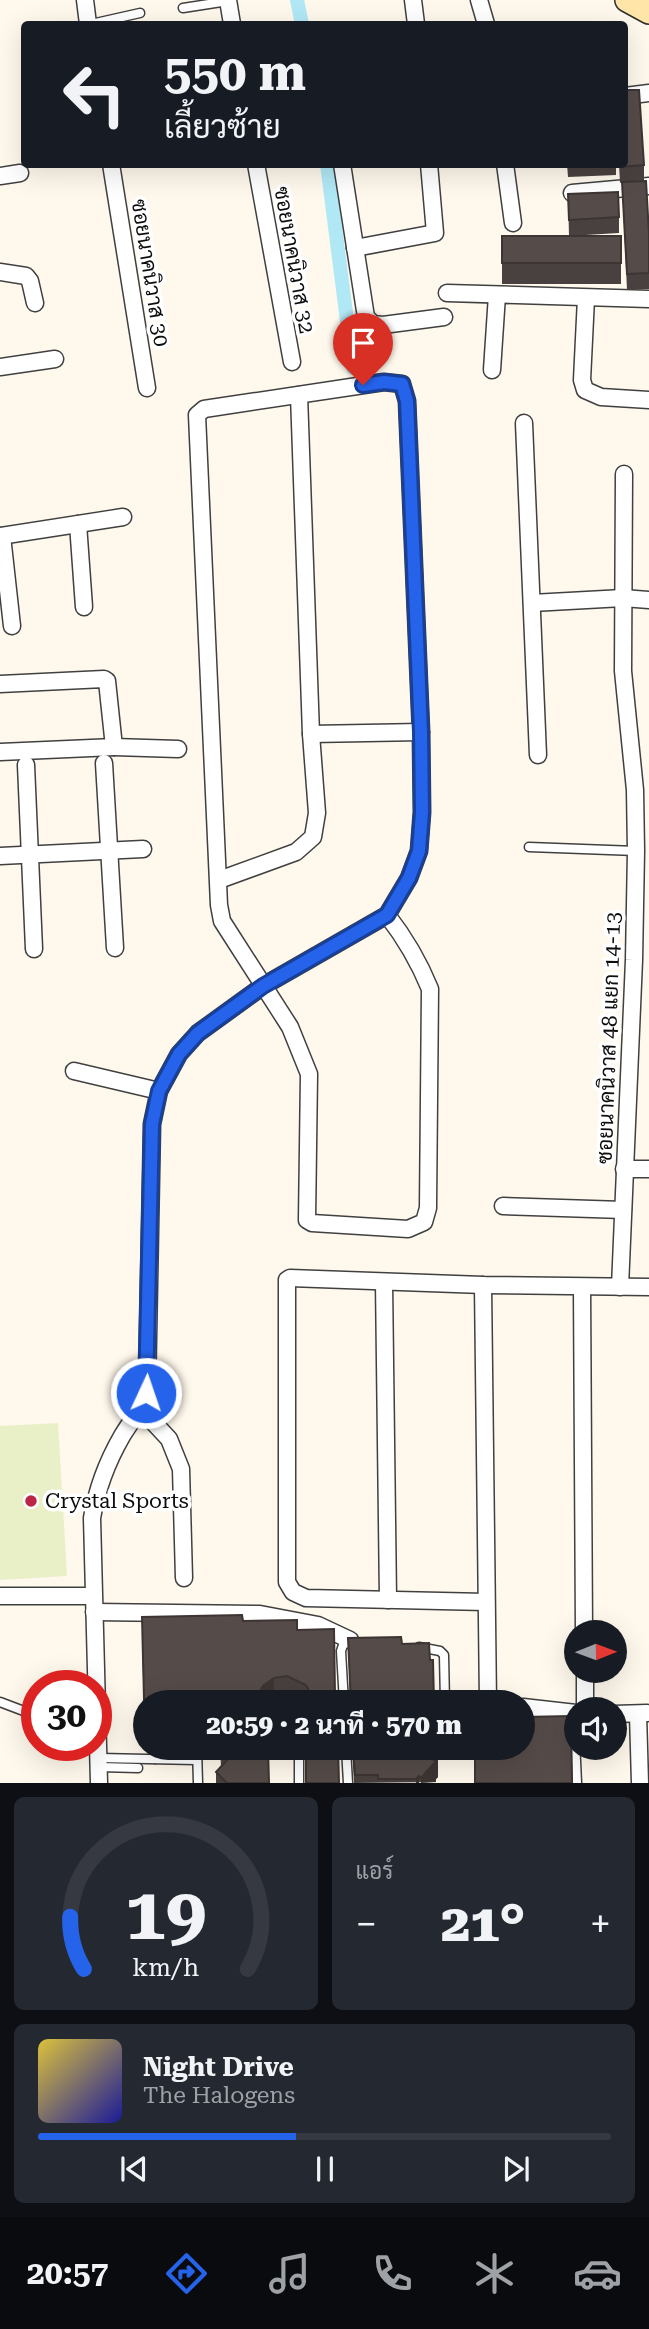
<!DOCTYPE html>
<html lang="th">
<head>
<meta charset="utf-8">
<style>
	body { margin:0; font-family:"Roboto Serif",Sarabun,serif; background:#242831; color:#f1f3f6; height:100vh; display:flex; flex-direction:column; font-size:26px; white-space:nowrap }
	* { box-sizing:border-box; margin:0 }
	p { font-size:23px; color:#9ea1a6 }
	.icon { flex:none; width:38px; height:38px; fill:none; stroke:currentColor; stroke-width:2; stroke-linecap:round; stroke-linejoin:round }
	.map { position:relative; height:1783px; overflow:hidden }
	.side { display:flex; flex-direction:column; gap:14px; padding:14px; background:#0d0f14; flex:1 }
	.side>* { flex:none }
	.top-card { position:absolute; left:21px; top:21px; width:607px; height:147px; border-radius:7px; box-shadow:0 7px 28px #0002; background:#171b24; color:#f1f3f6; overflow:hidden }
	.needle { width:46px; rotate:89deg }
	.controls { position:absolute; left:564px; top:1620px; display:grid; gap:14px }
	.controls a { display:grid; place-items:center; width:63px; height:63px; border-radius:50%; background:#171b24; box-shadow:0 7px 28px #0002; font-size:35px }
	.speed { position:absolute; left:21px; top:1670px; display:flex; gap:14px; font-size:35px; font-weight:700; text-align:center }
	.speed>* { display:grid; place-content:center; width:91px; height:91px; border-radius:50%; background:#171b24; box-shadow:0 7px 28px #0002; line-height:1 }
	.speed .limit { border:10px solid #d22; background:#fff; color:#111 }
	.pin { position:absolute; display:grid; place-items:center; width:60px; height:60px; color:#fff; margin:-72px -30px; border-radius:50% 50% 50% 0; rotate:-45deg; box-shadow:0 0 7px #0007 }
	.pin .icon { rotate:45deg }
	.me { position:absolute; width:77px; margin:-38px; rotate:3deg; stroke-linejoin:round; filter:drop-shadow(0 0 5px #0008) }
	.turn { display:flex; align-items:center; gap:24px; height:147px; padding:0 28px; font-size:32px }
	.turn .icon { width:91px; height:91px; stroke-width:2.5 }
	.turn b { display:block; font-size:49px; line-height:60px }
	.big { font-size:52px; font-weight:800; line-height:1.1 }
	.side .card { flex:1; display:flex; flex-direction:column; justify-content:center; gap:10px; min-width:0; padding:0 24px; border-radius:10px; background:#242831 }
	.side .dial { align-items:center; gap:0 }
	.dial svg { height:182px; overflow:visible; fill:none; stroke:#363941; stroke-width:7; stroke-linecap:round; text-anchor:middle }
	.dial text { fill:#f1f3f6; stroke:none }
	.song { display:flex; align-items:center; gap:21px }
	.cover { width:84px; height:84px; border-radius:10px; background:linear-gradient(135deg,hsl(50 70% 55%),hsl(240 70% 35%)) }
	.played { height:7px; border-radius:4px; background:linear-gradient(90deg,#2563eb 45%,#363941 45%) }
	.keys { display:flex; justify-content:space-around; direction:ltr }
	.heat { display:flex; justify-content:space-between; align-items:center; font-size:38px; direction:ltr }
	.side .tiles { flex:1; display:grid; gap:14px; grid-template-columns:1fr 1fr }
	.card:last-child { grid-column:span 2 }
	.trip { position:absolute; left:133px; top:1690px; width:402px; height:70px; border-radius:35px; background:#171b24; box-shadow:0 7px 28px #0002; font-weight:800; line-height:70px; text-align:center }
	.dock { display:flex; height:112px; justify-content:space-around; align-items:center; background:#090b0e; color:#9ea1a6 }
	.dock .icon { width:49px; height:49px }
	.dock .selected { color:#2563eb }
	.dock b { font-size:32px; color:#f1f3f6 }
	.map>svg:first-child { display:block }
	.pitch { fill:#e9f0c8 }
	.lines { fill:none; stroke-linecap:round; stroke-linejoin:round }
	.canal { stroke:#b1e8f6; stroke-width:14 }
	.lane-casing { stroke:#404040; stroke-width:11 }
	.street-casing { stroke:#404040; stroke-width:19 }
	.secondary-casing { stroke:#2f2f2f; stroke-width:26 }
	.lane { stroke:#fff; stroke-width:8 }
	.street { stroke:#fff; stroke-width:16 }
	.secondary { stroke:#ffe6a8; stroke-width:23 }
	.wall { fill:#49413f }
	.shaded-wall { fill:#3c3533 }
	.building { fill:#554c49; stroke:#3c3533; stroke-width:2 }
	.route-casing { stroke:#184099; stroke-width:18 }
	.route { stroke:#2563eb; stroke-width:12 }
	.poi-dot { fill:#bc2546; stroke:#fff; stroke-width:2.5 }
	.labels { text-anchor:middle; stroke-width:7; stroke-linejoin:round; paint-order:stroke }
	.street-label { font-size:21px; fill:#0d0d0d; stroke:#fff }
	.poi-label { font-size:21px; fill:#0d0d0d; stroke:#fff; text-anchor:start }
</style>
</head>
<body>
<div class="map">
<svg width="649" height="1783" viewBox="0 0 649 1783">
	<rect width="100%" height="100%" fill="#fff8ec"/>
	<path class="pitch" d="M58 1423 67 1576 0 1580V1426Z"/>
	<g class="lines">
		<g class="canal">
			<path d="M297 0 302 24"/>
			<path d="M327 164 353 368"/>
		</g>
		<g class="lane-casing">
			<g id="lane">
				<path d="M183 8 228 1"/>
				<path d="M91 24 140 13"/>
				<path d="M529 847 636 851"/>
				<path d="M419 1647 440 1651 444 1655 445 1703"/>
				<path d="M0 1702 37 1716"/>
				<path d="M344 1703 341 1651 343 1645 351 1640"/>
				<path d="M563 1731 574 1734 575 1739 577 1783"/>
				<path d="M197 1748 198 1783"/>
				<path d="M299 1748V1783"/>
				<path d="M346 1748 348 1783"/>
				<path d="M99 1758 196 1760"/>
				<path d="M155 1759 156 1748"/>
				<path d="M99 1767 138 1768"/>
			</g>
		</g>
		<g class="street-casing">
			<g id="street">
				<path d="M85 0 88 24"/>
				<path d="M228 0 232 24"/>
				<path d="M413 0 416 24"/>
				<path d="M479 0 486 24"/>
				<path d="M625 96 649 93"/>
				<path d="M111 164 147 388"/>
				<path d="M256 164 292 362"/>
				<path d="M342 164 366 317 373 324 383 325 444 317"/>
				<path d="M505 164 513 223"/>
				<path d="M0 176 20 173"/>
				<path d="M572 193 649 186"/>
				<path d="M355 248 435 233 429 164"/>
				<path d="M0 272 26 276 30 281 35 303"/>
				<path d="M447 293 649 299"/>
				<path d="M586 298 582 380 585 390 601 397 649 400"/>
				<path d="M0 367 55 359"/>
				<path d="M492 370 497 295"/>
				<path d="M524 423 538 755"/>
				<path d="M78 524 84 607"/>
				<path d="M0 536 123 517"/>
				<path d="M2 536 12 626"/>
				<path d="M532 603 623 598 649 600"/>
				<path d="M0 684 104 679 107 681 114 747 0 752"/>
				<path d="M311 734 421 732"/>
				<path d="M114 747 178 749"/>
				<path d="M104 763 115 948"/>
				<path d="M26 765 34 949"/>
				<path d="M0 856 143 849"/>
				<path d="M219 880 296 852 313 837 317 813 311 734 299 395"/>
				<path d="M74 1071 159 1091"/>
				<path d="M624 1169H649"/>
				<path d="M503 1206 623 1210"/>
				<path d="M384 1282 388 1600"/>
				<path d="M483 1285 488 1703"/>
				<path d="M582 1287 584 1633"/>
				<path d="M620 1287 634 960 636 851 635 790 623 671 624 474"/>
				<path d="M141 1409 169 1439 181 1469 184 1578"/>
				<path d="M0 1596H92"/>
				<path d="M486 1602 306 1598 293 1592 287 1582V1280L290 1278 483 1285 649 1287"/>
				<path d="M94 1612 260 1614 318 1625 350 1640"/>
				<path d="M585 1671V1710"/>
				<path d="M523 1707 576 1713"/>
				<path d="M614 1714 647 1713"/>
				<path d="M638 1714 640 1783"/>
				<path d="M99 1783 92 1518C97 1488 107 1462 122 1436 131 1421 141 1410 147 1393L152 1124 159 1091 179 1054 198 1033 263 986 387 915 409 878 419 851 422 812 421 732 407 401 402 384 384 382 204 409 197 415 219 905 222 921 290 1027 309 1074 307 1220 312 1223 408 1229 424 1222 428 1208 430 989C419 962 405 938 387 915"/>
			</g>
		</g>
		<g class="secondary-casing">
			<path id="secondary" d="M627 0 649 12"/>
		</g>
		<use href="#lane" class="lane"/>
		<use href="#street" class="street"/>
		<use href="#secondary" class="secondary"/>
	</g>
	<g class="wall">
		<path d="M567 164H616V175L568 177Z"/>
		<path d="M619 164 644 165V181L649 234V289L627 290 622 182 620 183Z"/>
		<path d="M568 194 619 217V233L569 236Z"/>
		<rect x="502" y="236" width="119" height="48"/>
		<path d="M243 1621 297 1630 335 1695V1703H300L287 1697 274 1699 268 1703H145V1720H144L142 1638Z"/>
		<path d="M348 1638 430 1660 434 1703H350Z"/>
		<path d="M220 1748H268L269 1783H216V1772L221 1767Z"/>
		<path d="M352 1748H437L438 1777 436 1779V1782L354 1783Z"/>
	</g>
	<g class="shaded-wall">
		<path d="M274 1678V1699L268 1703H257V1697L263 1686Z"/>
		<path d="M438 1756V1777L436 1779V1782L421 1783V1778Z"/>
		<path d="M419 1776V1783H416V1779Z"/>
	</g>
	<g class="building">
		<path d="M625 90H639L644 165 620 167V164H625Z"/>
		<path d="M646 181 649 234V273L627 274 622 182Z"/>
		<path d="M618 192 619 217 569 220 568 194Z"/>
		<rect x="502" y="236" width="119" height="27"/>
		<path d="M242 1615 243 1621 297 1620V1630L334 1629 335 1695 312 1696 306 1685 287 1676 274 1678 263 1686 257 1697 144 1699 142 1617Z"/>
		<path d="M401 1637 402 1644 429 1643 430 1660H433L434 1703H351L348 1638Z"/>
		<path d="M571 1716 572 1783H475V1748H523V1717Z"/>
		<path d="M222 1748H268L269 1783H227L216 1772 229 1758 224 1755Z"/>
		<path d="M308 1748H338L339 1783H306V1750Z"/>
		<path d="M353 1748H437L438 1756 434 1760 436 1761 421 1778 419 1776 416 1779H378V1775H355Z"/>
	</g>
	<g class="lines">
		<g class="route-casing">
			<path id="route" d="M146 1393 152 1124 159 1091 179 1054 198 1033 263 986 387 915 409 878 419 851 422 812 421 732 407 401 402 384 384 382 363 385"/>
		</g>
		<use href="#route" class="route"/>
	</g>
	<circle class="poi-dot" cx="31" cy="1501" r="7"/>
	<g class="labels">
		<g class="street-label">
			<text transform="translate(294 260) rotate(80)" y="7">ซอยนาคนิวาส 32</text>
			<text transform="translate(150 273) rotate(81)" y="7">ซอยนาคนิวาส 30</text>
			<text transform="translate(609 1038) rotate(-88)" y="7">ซอยนาคนิวาส 48 แยก 14-13</text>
		</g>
		<g class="poi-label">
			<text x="45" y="1508">Crystal Sports</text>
		</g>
	</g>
</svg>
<div class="controls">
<a><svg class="needle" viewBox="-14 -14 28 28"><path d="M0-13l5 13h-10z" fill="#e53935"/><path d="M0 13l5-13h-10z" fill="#9ea1a6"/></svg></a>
<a><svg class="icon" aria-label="sound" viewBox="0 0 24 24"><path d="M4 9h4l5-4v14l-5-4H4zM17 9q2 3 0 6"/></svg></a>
</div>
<div class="speed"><div class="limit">30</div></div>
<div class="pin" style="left:363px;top:385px;background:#d93025"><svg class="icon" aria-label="arrive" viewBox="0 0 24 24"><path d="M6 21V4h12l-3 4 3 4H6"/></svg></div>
<svg class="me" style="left:146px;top:1393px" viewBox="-20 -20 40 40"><circle r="17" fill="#2563eb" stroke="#fff" stroke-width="3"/><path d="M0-11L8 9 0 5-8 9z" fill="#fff"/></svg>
<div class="trip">20:59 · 2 นาที · 570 m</div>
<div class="top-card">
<div class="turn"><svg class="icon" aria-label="left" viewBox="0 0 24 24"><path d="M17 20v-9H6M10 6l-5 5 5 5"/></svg><div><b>550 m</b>เลี้ยวซ้าย</div></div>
</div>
</div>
<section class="side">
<div class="tiles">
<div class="card dial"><svg viewBox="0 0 100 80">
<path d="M14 69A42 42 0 1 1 86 69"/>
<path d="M14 69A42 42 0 0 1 8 46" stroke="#2563eb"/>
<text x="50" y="56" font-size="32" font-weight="700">19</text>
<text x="50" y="72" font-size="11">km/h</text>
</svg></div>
<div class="card"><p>แอร์</p>
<div class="heat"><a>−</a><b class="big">21°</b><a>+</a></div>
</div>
<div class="card">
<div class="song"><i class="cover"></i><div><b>Night Drive</b><p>The Halogens</p></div></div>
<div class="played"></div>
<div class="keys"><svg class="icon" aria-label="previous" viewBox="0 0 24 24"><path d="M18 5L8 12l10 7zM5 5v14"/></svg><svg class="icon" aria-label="pause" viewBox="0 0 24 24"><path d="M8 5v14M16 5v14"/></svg><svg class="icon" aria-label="next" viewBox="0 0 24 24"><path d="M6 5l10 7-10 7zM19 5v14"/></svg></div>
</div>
</div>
</section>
<nav class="dock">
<b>20:57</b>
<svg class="icon selected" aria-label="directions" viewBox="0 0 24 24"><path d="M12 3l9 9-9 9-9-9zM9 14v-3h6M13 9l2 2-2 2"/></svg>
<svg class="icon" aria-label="music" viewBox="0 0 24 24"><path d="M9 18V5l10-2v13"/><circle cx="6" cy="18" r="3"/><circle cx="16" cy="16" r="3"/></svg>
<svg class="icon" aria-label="phone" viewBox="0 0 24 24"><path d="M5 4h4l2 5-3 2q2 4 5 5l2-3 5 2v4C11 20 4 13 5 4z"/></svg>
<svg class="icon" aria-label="climate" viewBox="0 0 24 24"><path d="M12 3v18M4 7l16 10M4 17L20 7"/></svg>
<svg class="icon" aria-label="car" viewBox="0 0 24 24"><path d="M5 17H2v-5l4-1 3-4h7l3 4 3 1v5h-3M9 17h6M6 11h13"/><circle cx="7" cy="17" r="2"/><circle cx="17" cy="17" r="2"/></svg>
</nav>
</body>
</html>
